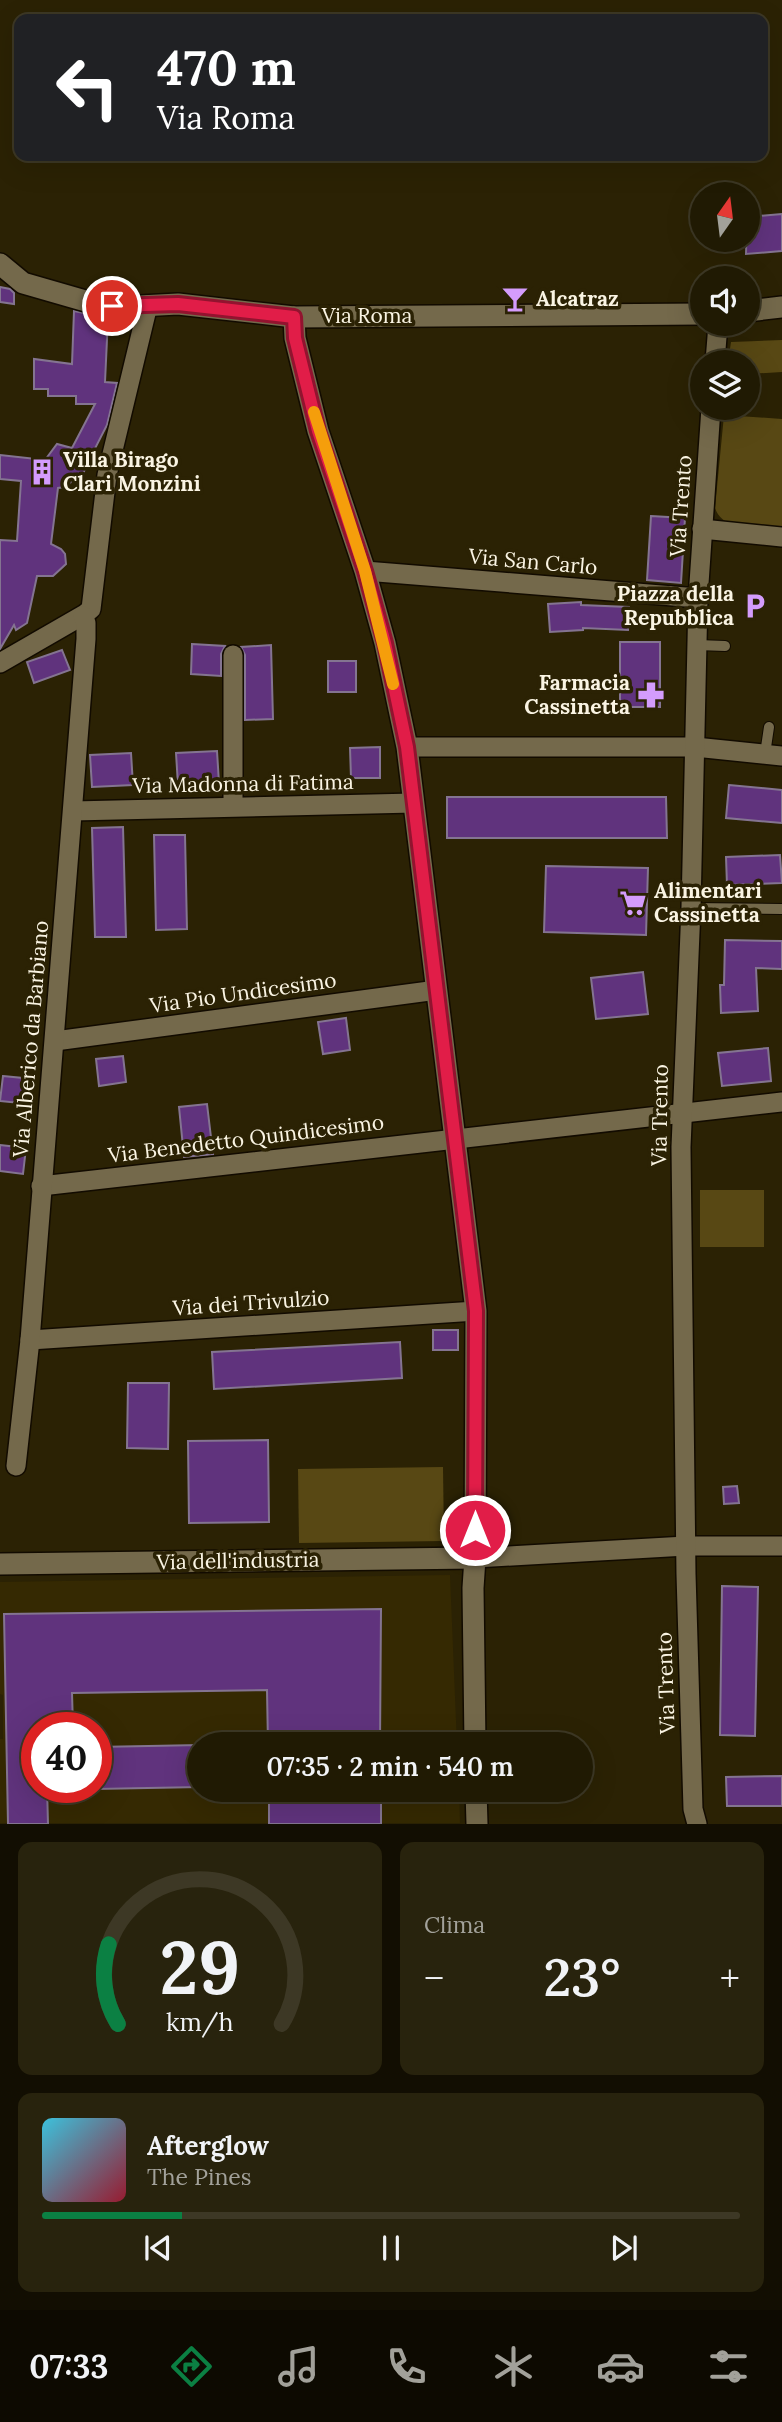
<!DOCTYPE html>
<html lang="it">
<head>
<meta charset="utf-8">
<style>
	body { margin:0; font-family:Lora,serif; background:#28230d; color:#f1f3f6; height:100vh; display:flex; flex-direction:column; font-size:26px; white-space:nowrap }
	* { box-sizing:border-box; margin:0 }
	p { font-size:23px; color:#a2a19a }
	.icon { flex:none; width:38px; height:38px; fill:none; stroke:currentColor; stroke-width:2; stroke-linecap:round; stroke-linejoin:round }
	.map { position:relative; height:1824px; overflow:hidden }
	.side { display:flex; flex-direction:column; gap:18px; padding:18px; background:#120e02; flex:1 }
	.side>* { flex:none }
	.top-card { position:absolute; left:14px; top:14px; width:754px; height:147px; border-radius:14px; box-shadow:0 7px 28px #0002,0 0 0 2px #3d3825; background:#202124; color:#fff; overflow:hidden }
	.needle { width:46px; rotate:14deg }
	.buttons { position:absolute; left:690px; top:182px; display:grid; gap:14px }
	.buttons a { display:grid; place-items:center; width:70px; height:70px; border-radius:50%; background:#201a03; box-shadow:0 7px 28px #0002,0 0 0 2px #3d3825; font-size:35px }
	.speed { position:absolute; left:21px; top:1712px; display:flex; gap:14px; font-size:35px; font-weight:700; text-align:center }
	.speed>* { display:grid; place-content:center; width:91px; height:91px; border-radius:50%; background:#201a03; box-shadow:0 7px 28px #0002,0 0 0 2px #3d3825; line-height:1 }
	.speed .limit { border:10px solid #d22; background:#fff; color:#111 }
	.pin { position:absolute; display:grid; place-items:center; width:60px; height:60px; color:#fff; margin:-30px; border:4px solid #fff; border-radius:50%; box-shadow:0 2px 7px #0007 }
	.me { position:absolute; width:77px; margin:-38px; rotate:0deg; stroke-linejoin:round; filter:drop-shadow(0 0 5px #0008) }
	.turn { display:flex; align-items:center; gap:24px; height:147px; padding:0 28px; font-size:32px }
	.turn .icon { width:91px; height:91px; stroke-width:2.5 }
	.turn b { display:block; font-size:49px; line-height:60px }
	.big { font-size:52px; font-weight:600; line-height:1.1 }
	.side .widget { flex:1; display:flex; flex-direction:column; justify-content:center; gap:10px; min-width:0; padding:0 24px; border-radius:14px; background:#28230d }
	.side .dial { align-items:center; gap:0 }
	.dial svg { height:182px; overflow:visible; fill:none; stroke:#3d3825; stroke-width:7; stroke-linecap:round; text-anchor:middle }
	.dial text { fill:#f1f3f6; stroke:none }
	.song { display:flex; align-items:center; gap:21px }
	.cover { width:84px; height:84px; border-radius:10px; background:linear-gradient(135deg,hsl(190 70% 55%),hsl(350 70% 35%)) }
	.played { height:7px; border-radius:4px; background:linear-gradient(90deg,#0b8043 20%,#3d3825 20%) }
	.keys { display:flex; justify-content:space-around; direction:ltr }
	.heat { display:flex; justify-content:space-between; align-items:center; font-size:38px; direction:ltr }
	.side .tiles { flex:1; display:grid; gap:18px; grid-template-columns:1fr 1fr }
	.widget:last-child { grid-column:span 2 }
	.trip { position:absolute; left:187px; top:1732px; width:406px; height:70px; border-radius:35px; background:#201a03; box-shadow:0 7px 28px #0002,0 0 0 2px #3d3825; font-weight:600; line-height:70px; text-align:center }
	.menu { display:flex; height:112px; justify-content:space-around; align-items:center; background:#0d0a01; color:#a2a19a }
	.menu .icon { width:49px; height:49px }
	.menu .current { color:#0b8043 }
	.menu b { font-size:32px; color:#f1f3f6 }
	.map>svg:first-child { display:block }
	.built { fill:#352902; fill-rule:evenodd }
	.green { fill:#584814 }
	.building { fill:#60337d; stroke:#847491; stroke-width:2 }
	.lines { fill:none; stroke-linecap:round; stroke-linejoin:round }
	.lane-casing { stroke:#120b00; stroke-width:12 }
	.street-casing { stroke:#120b00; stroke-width:22 }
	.secondary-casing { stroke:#120b00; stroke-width:24 }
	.lane { stroke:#74694b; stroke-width:10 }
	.street { stroke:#74694b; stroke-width:19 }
	.secondary { stroke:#74694b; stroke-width:21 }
	.route-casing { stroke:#92132f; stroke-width:18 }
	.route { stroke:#e11d48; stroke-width:12 }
	.slow { stroke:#f59e0b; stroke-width:12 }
	.labels { text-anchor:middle; stroke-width:7; stroke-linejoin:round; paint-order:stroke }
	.poi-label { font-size:21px; font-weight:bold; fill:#faf4e3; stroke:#2b2204; text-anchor:start }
	.street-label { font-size:21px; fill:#faf4e3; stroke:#2b2204 }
</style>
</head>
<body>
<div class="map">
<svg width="782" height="1824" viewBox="0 0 782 1824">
	<rect width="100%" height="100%" fill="#2b2204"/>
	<path class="built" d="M450 1575 457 1745H200V1790H459L460 1823H0V1739H3V1695L0 1694V1582ZM37 1727H96V1787H37Z"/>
	<g class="green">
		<path d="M782 340V372L747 374V362H728L731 342Z"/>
		<path d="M724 415 782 419V529C761 527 723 533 715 508Z"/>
		<rect x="700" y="1190" width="64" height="57"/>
		<path d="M443 1467 444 1541 299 1543 298 1469Z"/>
	</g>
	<g class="building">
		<path d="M782 214V251L746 254 747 217Z"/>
		<path d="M0 287 10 289 14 293V304L0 302Z"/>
		<path d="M74 311 108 318 105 382 117 383 107 425 85 468 82 479 76 477 66 487 58 488 51 544 61 549 65 554 66 564 53 576H37L27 623 16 630 14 625 0 649V540L17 541 21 481 0 479V455L45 460 57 444 72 448 95 404H76V396H48V389H34V359L72 364Z"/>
		<path d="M651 516 685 518 681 583 647 580Z"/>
		<path d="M581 602V605L629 607 628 630 583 628V630L550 632 548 604Z"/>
		<rect x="620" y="642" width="40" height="65"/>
		<path d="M192 644 225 646 221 654V676L191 674Z"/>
		<path d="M271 645 273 719 245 720V655L241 647Z"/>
		<path d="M62 650 70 670 34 683 27 662Z"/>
		<rect x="328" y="661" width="28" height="31"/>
		<path d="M380 747V778H351L350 748Z"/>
		<path d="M217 751 219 783 178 785 176 753Z"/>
		<path d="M131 753 133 785 92 787 90 755Z"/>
		<path d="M729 785 782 790V823L726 818Z"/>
		<path d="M447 797H666L667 838H447Z"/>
		<path d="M123 827 126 937H95L92 828Z"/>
		<path d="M154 835H185L187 929 156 930Z"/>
		<path d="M780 855 782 883 727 885 726 857Z"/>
		<path d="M546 866 648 868 646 935 544 932Z"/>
		<path d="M725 940 782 941V969L756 968 758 1011 721 1013 720 985H724Z"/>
		<path d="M643 972 648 1014 596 1019 591 978Z"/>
		<path d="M346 1018 350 1050 323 1054 318 1022Z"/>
		<path d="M768 1048 771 1081 722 1086 718 1053Z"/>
		<path d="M123 1056 126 1082 99 1086 96 1059Z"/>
		<path d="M3 1076 33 1079 30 1104 0 1101Z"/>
		<path d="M207 1104 213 1154 184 1157 179 1107Z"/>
		<path d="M0 1145 26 1148 23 1174 0 1171Z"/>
		<rect x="433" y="1330" width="25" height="20"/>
		<path d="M400 1342 402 1378 214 1389 212 1352Z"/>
		<path d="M128 1383H169L168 1449 127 1448Z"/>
		<path d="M268 1440 269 1522 189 1523 188 1441Z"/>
		<path d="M737 1486 739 1503 724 1504 723 1487Z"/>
		<path d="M722 1586 758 1587 755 1736 720 1735Z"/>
		<path d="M381 1609 380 1745H268L267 1690 72 1693 73 1727H37V1787H47L48 1824H8L4 1614Z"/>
		<path d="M200 1745V1787L96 1789V1747Z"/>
		<path d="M782 1776V1806H727L726 1777Z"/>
		<rect x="269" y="1790" width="112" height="34"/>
	</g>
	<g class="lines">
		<g class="lane-casing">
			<g id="lane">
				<path d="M697 645 725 646"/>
				<path d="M765 754 769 727"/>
				<path d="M691 908 782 909"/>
			</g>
		</g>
		<g class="street-casing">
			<g id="street">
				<path d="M715 362 718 324"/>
				<path d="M702 529 782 537"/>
				<path d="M365 571 698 598"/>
				<path d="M0 663 85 614 91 609 107 475 148 305"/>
				<path d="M407 747H695L782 756"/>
				<path d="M233 806V655"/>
				<path d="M73 811 414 803"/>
				<path d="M55 1041 437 990"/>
				<path d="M41 1186 782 1102"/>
				<path d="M30 1340 476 1311"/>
				<path d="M16 1466 30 1340 86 639V623L83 616"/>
				<path d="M475 1558 686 1546H782"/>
				<path d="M697 1824 693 1809 686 1574 681 1147 691 908 698 598 711 408"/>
			</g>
		</g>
		<g class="secondary-casing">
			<g id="secondary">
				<path d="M0 264 23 283 89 302 121 307 178 304 294 317 702 314"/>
				<path d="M747 311 782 307"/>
				<path d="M294 317 295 338 318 431 365 571 385 643 407 747 476 1311 475 1558 473 1588 475 1745"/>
				<path d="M0 1564 475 1558"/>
				<path d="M476 1790 477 1824"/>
			</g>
		</g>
		<use href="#lane" class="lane"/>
		<use href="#street" class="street"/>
		<use href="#secondary" class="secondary"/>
	</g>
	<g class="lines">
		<g class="route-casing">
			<path id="route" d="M112 306 178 304 294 317 295 338 318 431 365 571 385 643 407 747 476 1311 475 1530"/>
		</g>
		<use href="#route" class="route"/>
		<path class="slow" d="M314 412 365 571 393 684"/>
	</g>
	<defs>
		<g id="bar-bare" transform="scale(2.1)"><path d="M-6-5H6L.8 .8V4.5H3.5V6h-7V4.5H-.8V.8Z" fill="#d49cfc" stroke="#2b2204" stroke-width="2.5" paint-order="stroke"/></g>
		<g id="building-bare" transform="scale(2.1)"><path d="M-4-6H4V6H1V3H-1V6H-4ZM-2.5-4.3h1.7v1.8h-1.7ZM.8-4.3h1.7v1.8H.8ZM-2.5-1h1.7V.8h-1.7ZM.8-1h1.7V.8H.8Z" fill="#d49cfc" stroke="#2b2204" stroke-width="2.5" paint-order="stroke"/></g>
		<g id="parking-bare" transform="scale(2.1)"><path d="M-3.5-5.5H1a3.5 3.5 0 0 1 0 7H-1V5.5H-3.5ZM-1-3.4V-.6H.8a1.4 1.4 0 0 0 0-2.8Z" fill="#d49cfc" stroke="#2b2204" stroke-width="2.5" paint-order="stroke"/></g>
		<g id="pharmacy-bare" transform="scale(2.1)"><path d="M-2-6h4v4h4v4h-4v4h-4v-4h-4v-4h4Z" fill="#d49cfc" stroke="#2b2204" stroke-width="2.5" paint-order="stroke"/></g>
		<g id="supermarket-bare" transform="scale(2.1)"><path d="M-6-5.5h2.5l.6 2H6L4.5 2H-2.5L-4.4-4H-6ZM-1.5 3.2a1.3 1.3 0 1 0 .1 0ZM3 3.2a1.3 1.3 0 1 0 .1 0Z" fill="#d49cfc" stroke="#2b2204" stroke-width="2.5" paint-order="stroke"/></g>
	</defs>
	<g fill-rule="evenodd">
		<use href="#bar-bare" x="515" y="299"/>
		<use href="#building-bare" x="42" y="472"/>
		<use href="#parking-bare" x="755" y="606"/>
		<use href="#pharmacy-bare" x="651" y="695"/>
		<use href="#supermarket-bare" x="633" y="903"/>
	</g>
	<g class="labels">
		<g class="poi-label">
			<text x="536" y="306">Alcatraz</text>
			<text x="63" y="467">Villa Birago<tspan x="63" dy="24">Clari Monzini</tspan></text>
			<text x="734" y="601" text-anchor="end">Piazza della<tspan x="734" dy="24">Repubblica</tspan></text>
			<text x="630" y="690" text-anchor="end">Farmacia<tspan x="630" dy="24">Cassinetta</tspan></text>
			<text x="654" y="898">Alimentari<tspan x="654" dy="24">Cassinetta</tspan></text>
		</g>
		<g class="street-label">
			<text x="367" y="323">Via Roma</text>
			<text transform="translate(681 506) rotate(-86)" y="7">Via Trento</text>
			<text transform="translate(533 562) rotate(5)" y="7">Via San Carlo</text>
			<text transform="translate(243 784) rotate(-1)" y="7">Via Madonna di Fatima</text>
			<text transform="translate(243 993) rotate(-8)" y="7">Via Pio Undicesimo</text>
			<text transform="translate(31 1039) rotate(-85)" y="7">Via Alberico da Barbiano</text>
			<text transform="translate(660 1115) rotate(-89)" y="7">Via Trento</text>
			<text transform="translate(246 1139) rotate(-7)" y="7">Via Benedetto Quindicesimo</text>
			<text transform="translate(251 1303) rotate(-4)" y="7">Via dei Trivulzio</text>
			<text transform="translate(238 1561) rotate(-1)" y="7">Via dell'industria</text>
			<text transform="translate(666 1683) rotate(-92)" y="7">Via Trento</text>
		</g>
	</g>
</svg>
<div class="buttons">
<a><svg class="needle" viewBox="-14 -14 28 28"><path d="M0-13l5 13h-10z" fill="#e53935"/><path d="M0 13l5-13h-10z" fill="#a2a19a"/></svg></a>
<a><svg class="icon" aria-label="sound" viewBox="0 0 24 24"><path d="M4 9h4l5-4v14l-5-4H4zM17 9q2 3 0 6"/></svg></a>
<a><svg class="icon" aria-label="layers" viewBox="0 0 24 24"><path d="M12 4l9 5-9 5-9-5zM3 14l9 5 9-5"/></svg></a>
</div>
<div class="speed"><div class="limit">40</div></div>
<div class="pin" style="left:112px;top:306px;background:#d93025"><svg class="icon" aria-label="arrive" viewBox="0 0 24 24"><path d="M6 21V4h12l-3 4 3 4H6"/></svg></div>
<svg class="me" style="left:475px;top:1530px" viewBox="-20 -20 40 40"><circle r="17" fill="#e11d48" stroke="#fff" stroke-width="3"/><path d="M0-11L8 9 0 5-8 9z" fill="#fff"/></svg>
<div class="trip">07:35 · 2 min · 540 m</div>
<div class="top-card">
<div class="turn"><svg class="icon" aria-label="left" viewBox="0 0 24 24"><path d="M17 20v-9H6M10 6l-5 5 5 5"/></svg><div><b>470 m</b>Via Roma</div></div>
</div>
</div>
<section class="side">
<div class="tiles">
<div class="widget dial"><svg viewBox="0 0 100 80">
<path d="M14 69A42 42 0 1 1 86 69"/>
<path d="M14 69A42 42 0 0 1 10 34" stroke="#0b8043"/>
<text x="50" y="56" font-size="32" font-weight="700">29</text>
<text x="50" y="72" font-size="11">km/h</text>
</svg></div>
<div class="widget"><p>Clima</p>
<div class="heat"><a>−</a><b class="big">23°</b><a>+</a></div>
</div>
<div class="widget">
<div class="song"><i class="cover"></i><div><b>Afterglow</b><p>The Pines</p></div></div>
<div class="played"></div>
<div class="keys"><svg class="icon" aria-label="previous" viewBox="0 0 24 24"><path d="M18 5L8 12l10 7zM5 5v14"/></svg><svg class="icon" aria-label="pause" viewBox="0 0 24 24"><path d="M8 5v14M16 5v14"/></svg><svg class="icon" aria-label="next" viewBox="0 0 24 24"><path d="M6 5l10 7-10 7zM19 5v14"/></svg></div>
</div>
</div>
</section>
<nav class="menu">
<b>07:33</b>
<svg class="icon current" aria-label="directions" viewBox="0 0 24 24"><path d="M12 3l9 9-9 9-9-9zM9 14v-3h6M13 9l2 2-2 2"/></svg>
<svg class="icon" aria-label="music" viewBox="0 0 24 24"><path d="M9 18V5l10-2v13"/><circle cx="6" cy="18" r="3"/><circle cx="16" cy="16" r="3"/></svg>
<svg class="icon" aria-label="phone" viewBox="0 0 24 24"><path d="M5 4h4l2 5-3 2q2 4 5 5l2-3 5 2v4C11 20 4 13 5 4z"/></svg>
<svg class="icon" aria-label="climate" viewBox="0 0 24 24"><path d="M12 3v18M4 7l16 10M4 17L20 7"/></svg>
<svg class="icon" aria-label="car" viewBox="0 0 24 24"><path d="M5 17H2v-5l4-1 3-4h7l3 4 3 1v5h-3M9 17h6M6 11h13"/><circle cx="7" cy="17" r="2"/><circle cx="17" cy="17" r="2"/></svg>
<svg class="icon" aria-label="filters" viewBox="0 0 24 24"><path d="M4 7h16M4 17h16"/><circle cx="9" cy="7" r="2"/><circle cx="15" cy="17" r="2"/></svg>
</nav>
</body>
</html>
